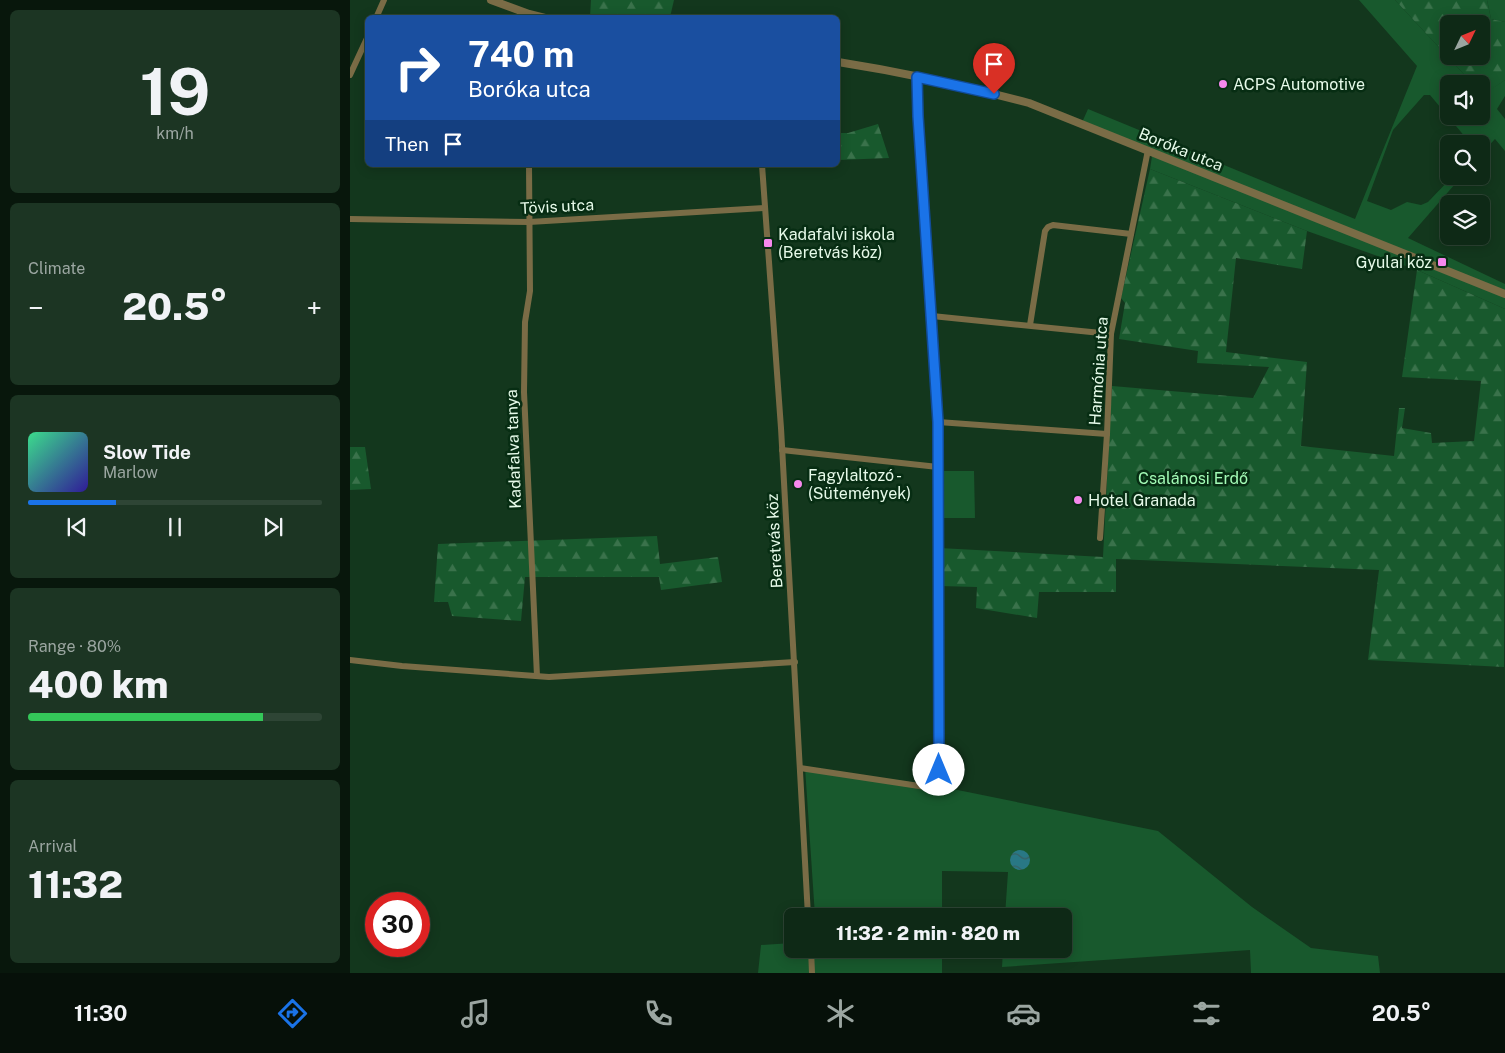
<!DOCTYPE html>
<html lang="en">
<head>
<meta charset="utf-8">
<style>
	body { margin:0; font-family:"Public Sans",sans-serif; background:#1c3523; color:#f1f3f6; height:100vh; display:flex; flex-direction:column; font-size:19px; white-space:nowrap }
	* { box-sizing:border-box; margin:0 }
	p { font-size:16px; color:#9ba6a1 }
	.icon { flex:none; width:28px; height:28px; fill:none; stroke:currentColor; stroke-width:2; stroke-linecap:round; stroke-linejoin:round }
	.map { position:relative; flex:1; overflow:hidden }
	.panel { display:flex; flex-direction:column; gap:10px; padding:10px; background:#08170c; width:350px }
	.panel>* { flex:none }
	.top-card { position:absolute; left:15px; top:15px; width:475px; height:152px; border-radius:8px; box-shadow:0 2px 12px #0003,0 0 0 1px #2e4535; background:#1a4fa0; color:#fff; overflow:hidden }
	.needle { width:32px; rotate:47deg }
	.fabs { position:absolute; left:1090px; top:15px; display:grid; gap:10px }
	.fabs a { display:grid; place-items:center; width:50px; height:50px; border-radius:8px; background:#0e2916; box-shadow:0 2px 12px #0003,0 0 0 1px #2e4535; font-size:25px }
	.speed { position:absolute; left:15px; top:892px; display:flex; gap:10px; font-size:25px; font-weight:700; text-align:center }
	.speed>* { display:grid; place-content:center; width:65px; height:65px; border-radius:50%; background:#0e2916; box-shadow:0 2px 12px #0003,0 0 0 1px #2e4535; line-height:1 }
	.speed .limit { border:8px solid #d22; background:#fff; color:#111 }
	.pin { position:absolute; display:grid; place-items:center; width:42px; height:42px; color:#fff; margin:-51px -21px; border-radius:50% 50% 50% 0; rotate:-45deg; box-shadow:0 0 5px #0007 }
	.pin .icon { rotate:45deg }
	.me { position:absolute; width:55px; margin:-28px; rotate:0deg; stroke-linejoin:round; filter:drop-shadow(0 0 4px #0008) }
	.turn { display:flex; align-items:center; gap:18px; height:105px; padding:0 20px; font-size:22px }
	.turn .icon { width:65px; height:65px; stroke-width:2.5 }
	.turn b { display:block; font-size:35px; line-height:42px }
	.then { display:flex; align-items:center; height:48px; padding:0 20px; background:#0003; gap:10px; font-size:19px }
	.big { font-size:38px; font-weight:800; line-height:1.1 }
	.panel .widget { flex:1; display:flex; flex-direction:column; justify-content:center; gap:8px; min-width:0; padding:0 18px; border-radius:8px; background:#1c3523 }
	.panel .dial { align-items:center; gap:0 }
	.dial b { font-size:65px; line-height:1 }
	.song { display:flex; align-items:center; gap:15px }
	.cover { width:60px; height:60px; border-radius:8px; background:linear-gradient(135deg,hsl(150 70% 55%),hsl(250 70% 35%)) }
	.played { height:5px; border-radius:2px; background:linear-gradient(90deg,#1a73e8 30%,#2e4535 30%) }
	.keys { display:flex; justify-content:space-around; direction:ltr }
	.heat { display:flex; justify-content:space-between; align-items:center; font-size:28px; direction:ltr }
	.charge { height:8px; border-radius:4px; background:linear-gradient(90deg,#34c759 80%,#2e4535 0) }
	.trip { position:absolute; left:434px; top:908px; width:288px; height:50px; border-radius:8px; background:#0e2916; box-shadow:0 2px 12px #0003,0 0 0 1px #2e4535; font-weight:800; line-height:50px; text-align:center }
	.tab-bar { display:flex; height:80px; justify-content:space-around; align-items:center; background:#061009; color:#9ba6a1 }
	.tab-bar .icon { width:35px; height:35px }
	.tab-bar .selected { color:#1a73e8 }
	.tab-bar b { font-size:22px; color:#f1f3f6 }
	main { display:flex; flex:1; min-height:0 }
	.map>svg:first-child { display:block }
	.green { fill:#18592d }
	.forest { fill:url(#forest-firs); fill-rule:evenodd }
	.water { fill:url(#water-waves) }
	.lines { fill:none; stroke-linecap:round; stroke-linejoin:round }
	.minor { stroke:#7a6c46; stroke-width:6 }
	.tertiary { stroke:#7a6c46; stroke-width:8 }
	.route-casing { stroke:#114b97; stroke-width:12 }
	.route { stroke:#1a73e8; stroke-width:9 }
	.poi-dot { fill:#f688ed; stroke:#072d13; stroke-width:2 }
	.labels { text-anchor:middle; stroke-width:5; stroke-linejoin:round; paint-order:stroke }
	.poi-label { font-size:16px; fill:#e6fae9; stroke:#072d13; text-anchor:start }
	.street-label { font-size:16px; fill:#e6fae9; stroke:#072d13 }
	.park-label { font-size:16px; fill:#a3fbb6; stroke:#072d13 }
</style>
</head>
<body>
<main>
<section class="panel">
<div class="widget dial"><b>19</b><p>km/h</p></div>
<div class="widget"><p>Climate</p>
<div class="heat"><a>−</a><b class="big">20.5°</b><a>+</a></div>
</div>
<div class="widget">
<div class="song"><i class="cover"></i><div><b>Slow Tide</b><p>Marlow</p></div></div>
<div class="played"></div>
<div class="keys"><svg class="icon" aria-label="previous" viewBox="0 0 24 24"><path d="M18 5L8 12l10 7zM5 5v14"/></svg><svg class="icon" aria-label="pause" viewBox="0 0 24 24"><path d="M8 5v14M16 5v14"/></svg><svg class="icon" aria-label="next" viewBox="0 0 24 24"><path d="M6 5l10 7-10 7zM19 5v14"/></svg></div>
</div>
<div class="widget"><p>Range · 80%</p><b class="big">400 km</b><div class="charge"></div></div>
<div class="widget"><p>Arrival</p><b class="big">11:32</b></div>
</section>
<div class="map">
<svg width="1155" height="973" viewBox="0 0 1155 973">
	<defs>
		<pattern id="forest-firs" width="22" height="20" patternUnits="userSpaceOnUse" patternTransform="scale(1.25)"><rect width="22" height="20" fill="#18592d"/><path d="M5 1l3.5 6h-7zM16 11l3.5 6h-7z" fill="#3a724b"/></pattern>
		<pattern id="water-waves" width="16" height="10" patternUnits="userSpaceOnUse" patternTransform="scale(1.25)"><rect width="16" height="10" fill="#297885"/><path d="M0 5q4-4 8 0t8 0" fill="none" stroke="#385f62"/></pattern>
	</defs>
	<rect width="100%" height="100%" fill="#13371d"/>
	<g class="green">
		<path d="M1009 0H1045L1123 84H1099V116H1131V93L1133 94 1155 80V96L1147 109 1155 119V151L1145 139 1131 154V144H1121L1080 95H1074L1043 130 1017 201 1041 210 1057 202 1071 205 1078 202 1103 176H1112L1058 238 1155 284V309L1067 270 957 231 800 169 802 156 730 127 738 109 1005 219 1067 66Z"/>
		<path d="M1137 0H1155V22L1141 19Z"/>
		<path d="M593 471H624L625 518H593Z"/>
		<path d="M455 767 588 786 808 831 902 907 961 948 1028 956 1030 973H901L900 950 652 967 653 949H712V916H655L658 872 592 871V916H465Z"/>
		<path d="M442 943V949H592V973H408L411 945Z"/>
	</g>
	<g class="forest">
		<path d="M241 0H324L320 17 240 18Z"/>
		<path d="M1045 0H1137L1141 19 1155 22V80L1133 95 1131 93V84H1123ZM1099 24H1131V56H1099Z"/>
		<path d="M528 124 539 158 488 160V133H498Z"/>
		<path d="M800 169 957 231 952 269 886 258 876 352 957 362 951 446 1044 456 1049 408H1055L1052 428 1081 433 1082 443 1124 441 1131 381 1052 377 1067 270 1155 309 1154 667 1018 660 1029 570 766 559V592H689L687 618 626 608 627 587 590 586 589 548 753 557 762 386 903 398 919 367 847 363 848 351 769 339 775 303 771 298Z"/>
		<path d="M0 447H15L21 489 0 490Z"/>
		<path d="M307 536 310 564 368 557 372 582 311 590 309 577H175L171 621 102 616 98 602H84L88 544Z"/>
	</g>
	<circle class="water" cx="670" cy="860" r="10"/>
	<g class="lines">
		<g class="minor">
			<path d="M26 18 34 0"/>
			<path d="M0 75 18 36"/>
			<path d="M179 165 180 291 175 322 174 392 187 676"/>
			<path d="M412 165 431 428 458 916"/>
			<path d="M0 219 179 222 415 208"/>
			<path d="M582 316 761 334"/>
			<path d="M680 325 695 231 698 227 703 225 781 234"/>
			<path d="M588 422 757 434"/>
			<path d="M432 450 588 467"/>
			<path d="M750 538 757 434 761 334 798 150"/>
			<path d="M0 660 52 666 199 677 445 662"/>
			<path d="M450 768 589 789 588 422 568 117 567 77"/>
			<path d="M461 949 462 973"/>
		</g>
		<g class="tertiary">
			<path d="M141 0 179 14 195 18"/>
			<path d="M488 62C552 72 616 86 679 103L1155 294"/>
		</g>
	</g>
	<g class="lines">
		<g class="route-casing">
			<path id="route" d="M589 770 588 422 568 116 567 77 644 94"/>
		</g>
		<use href="#route" class="route"/>
	</g>
	<g class="poi-dot">
		<circle cx="873" cy="84" r="5"/>
		<rect x="413" y="238" width="10" height="10" rx="2.5"/>
		<rect x="1087" y="257" width="10" height="10" rx="2.5"/>
		<circle cx="448" cy="484" r="5"/>
		<circle cx="728" cy="500" r="5"/>
	</g>
	<g class="labels">
		<g class="poi-label">
			<text x="883" y="90">ACPS Automotive</text>
			<text x="428" y="240">Kadafalvi iskola<tspan x="428" dy="18">(Beretvás köz)</tspan></text>
			<text x="1082" y="268" text-anchor="end">Gyulai köz</text>
			<text x="458" y="481">Fagylaltozó -<tspan x="458" dy="18">(Sütemények)</tspan></text>
			<text x="738" y="506">Hotel Granada</text>
		</g>
		<g class="street-label">
			<text transform="translate(831 149) rotate(22)" y="6">Boróka utca</text>
			<text transform="translate(207 206) rotate(-3)" y="6">Tövis utca</text>
			<text transform="translate(748 371) rotate(-86)" y="6">Harmónia utca</text>
			<text transform="translate(163 449) rotate(-92)" y="6">Kadafalva tanya</text>
			<text transform="translate(424 541) rotate(-93)" y="6">Beretvás köz</text>
		</g>
		<g class="park-label">
			<text x="843" y="484">Csalánosi Erdő</text>
		</g>
	</g>
</svg>
<div class="fabs">
<a><svg class="needle" viewBox="-14 -14 28 28"><path d="M0-13l5 13h-10z" fill="#e53935"/><path d="M0 13l5-13h-10z" fill="#9ba6a1"/></svg></a>
<a><svg class="icon" aria-label="sound" viewBox="0 0 24 24"><path d="M4 9h4l5-4v14l-5-4H4zM17 9q2 3 0 6"/></svg></a>
<a><svg class="icon" aria-label="search" viewBox="0 0 24 24"><circle cx="10" cy="10" r="6"/><path d="M15 15l6 6"/></svg></a>
<a><svg class="icon" aria-label="layers" viewBox="0 0 24 24"><path d="M12 4l9 5-9 5-9-5zM3 14l9 5 9-5"/></svg></a>
</div>
<div class="speed"><div class="limit">30</div></div>
<div class="pin" style="left:644px;top:94px;background:#d93025"><svg class="icon" aria-label="arrive" viewBox="0 0 24 24"><path d="M6 21V4h12l-3 4 3 4H6"/></svg></div>
<svg class="me" style="left:589px;top:770px" viewBox="-20 -20 40 40"><circle r="19" fill="#fff"/><path d="M0-13L10 11 0 6-10 11z" fill="#1a73e8"/></svg>
<div class="trip">11:32 · 2 min · 820 m</div>
<div class="top-card">
<div class="turn"><svg class="icon" aria-label="right" viewBox="0 0 24 24"><path d="M7 20v-9h11M14 6l5 5-5 5"/></svg><div><b>740 m</b>Boróka utca</div></div>
<div class="then">Then<svg class="icon" aria-label="arrive" viewBox="0 0 24 24"><path d="M6 21V4h12l-3 4 3 4H6"/></svg></div>
</div>
</div>
</main>
<nav class="tab-bar">
<b>11:30</b>
<svg class="icon selected" aria-label="directions" viewBox="0 0 24 24"><path d="M12 3l9 9-9 9-9-9zM9 14v-3h6M13 9l2 2-2 2"/></svg>
<svg class="icon" aria-label="music" viewBox="0 0 24 24"><path d="M9 18V5l10-2v13"/><circle cx="6" cy="18" r="3"/><circle cx="16" cy="16" r="3"/></svg>
<svg class="icon" aria-label="phone" viewBox="0 0 24 24"><path d="M5 4h4l2 5-3 2q2 4 5 5l2-3 5 2v4C11 20 4 13 5 4z"/></svg>
<svg class="icon" aria-label="climate" viewBox="0 0 24 24"><path d="M12 3v18M4 7l16 10M4 17L20 7"/></svg>
<svg class="icon" aria-label="car" viewBox="0 0 24 24"><path d="M5 17H2v-5l4-1 3-4h7l3 4 3 1v5h-3M9 17h6M6 11h13"/><circle cx="7" cy="17" r="2"/><circle cx="17" cy="17" r="2"/></svg>
<svg class="icon" aria-label="filters" viewBox="0 0 24 24"><path d="M4 7h16M4 17h16"/><circle cx="9" cy="7" r="2"/><circle cx="15" cy="17" r="2"/></svg>
<b>20.5°</b>
</nav>
</body>
</html>
